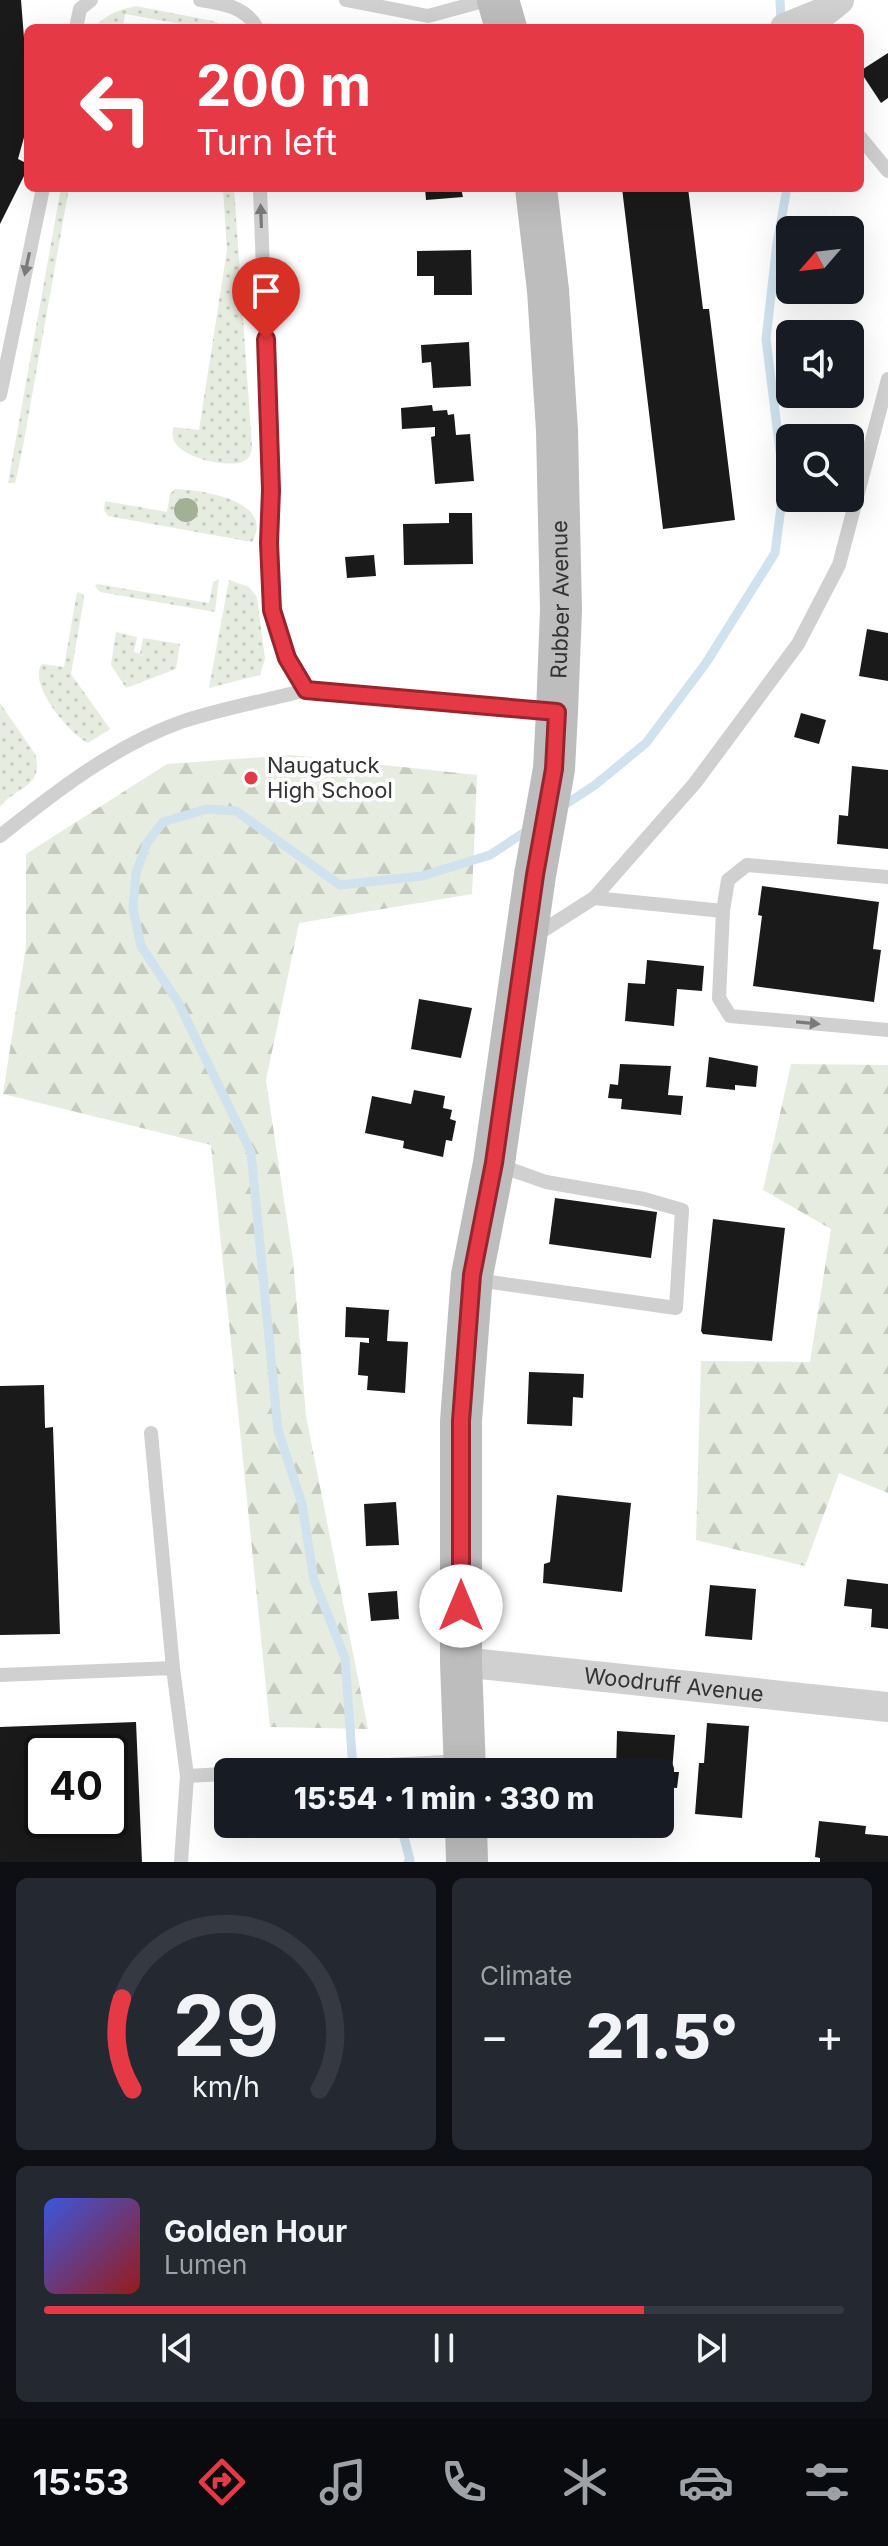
<!DOCTYPE html>
<html lang="en">
<head>
<meta charset="utf-8">
<style>
	body { margin:0; font-family:Inter,sans-serif; background:#242831; color:#f1f3f6; height:100vh; display:flex; flex-direction:column; font-size:30px; white-space:nowrap }
	* { box-sizing:border-box; margin:0 }
	p { font-size:26px; color:#9ea1a6 }
	.icon { flex:none; width:44px; height:44px; fill:none; stroke:currentColor; stroke-width:2; stroke-linecap:round; stroke-linejoin:round }
	.map { position:relative; height:1862px; overflow:hidden }
	.sheet { display:flex; flex-direction:column; gap:16px; padding:16px; background:#0d0f14; flex:1 }
	.sheet>* { flex:none }
	.guide { position:absolute; left:24px; top:24px; width:840px; height:168px; border-radius:12px; box-shadow:0 8px 32px #0002; background:#e63946; color:#fff; overflow:hidden }
	.needle { width:52px; rotate:242deg }
	.buttons { position:absolute; left:776px; top:216px; display:grid; gap:16px }
	.buttons a { display:grid; place-items:center; width:88px; height:88px; border-radius:12px; background:#171b24; box-shadow:0 8px 32px #0002; font-size:40px }
	.speed { position:absolute; left:24px; top:1734px; display:flex; gap:16px; font-size:40px; font-weight:700; text-align:center }
	.speed>* { display:grid; place-content:center; width:104px; height:104px; border-radius:50%; background:#171b24; box-shadow:0 8px 32px #0002; line-height:1 }
	.speed .limit { border:4px solid #111; border-radius:12px; background:#fff; color:#111 }
	.pin { position:absolute; display:grid; place-items:center; width:68px; height:68px; color:#fff; margin:-82px -34px; border-radius:50% 50% 50% 0; rotate:-45deg; box-shadow:0 0 8px #0007 }
	.pin .icon { rotate:45deg }
	.me { position:absolute; width:88px; margin:-44px; rotate:0deg; stroke-linejoin:round; filter:drop-shadow(0 0 6px #0008) }
	.turn { display:flex; align-items:center; gap:28px; height:168px; padding:0 40px; font-size:36px }
	.turn .icon { width:104px; height:104px; stroke-width:2.5 }
	.turn b { display:block; font-size:56px; line-height:68px }
	.big { font-size:60px; font-weight:800; line-height:1.1 }
	.sheet .tile { flex:1; display:flex; flex-direction:column; justify-content:center; gap:12px; min-width:0; padding:0 28px; border-radius:12px; background:#242831 }
	.sheet .dial { align-items:center; gap:0 }
	.dial svg { height:208px; overflow:visible; fill:none; stroke:#363941; stroke-width:7; stroke-linecap:round; text-anchor:middle }
	.dial text { fill:#f1f3f6; stroke:none }
	.song { display:flex; align-items:center; gap:24px }
	.cover { width:96px; height:96px; border-radius:12px; background:linear-gradient(135deg,hsl(230 70% 55%),hsl(0 70% 35%)) }
	.played { height:8px; border-radius:4px; background:linear-gradient(90deg,#e63946 75%,#363941 75%) }
	.keys { display:flex; justify-content:space-around; direction:ltr }
	.heat { display:flex; justify-content:space-between; align-items:center; font-size:44px; direction:ltr }
	.sheet .tiles { flex:1; display:grid; gap:16px; grid-template-columns:1fr 1fr }
	.tile:last-child { grid-column:span 2 }
	.trip { position:absolute; left:214px; top:1758px; width:460px; height:80px; border-radius:12px; background:#171b24; box-shadow:0 8px 32px #0002; font-weight:800; line-height:80px; text-align:center }
	.dock { display:flex; height:128px; justify-content:space-around; align-items:center; background:#090b0e; color:#9ea1a6 }
	.dock .icon { width:56px; height:56px }
	.dock .current { color:#e63946 }
	.dock b { font-size:36px; color:#f1f3f6 }
	.map>svg:first-child { display:block }
	.green { fill:url(#green-dots) }
	.forest { fill:url(#forest-firs) }
	.lines { fill:none; stroke-linecap:round; stroke-linejoin:round }
	.stream { stroke:#cfe2ee; stroke-width:9 }
	.building { fill:#1a1a1a; fill-rule:evenodd }
	.lane { stroke:#d0d0d0; stroke-width:14 }
	.street { stroke:#d0d0d0; stroke-width:30 }
	.secondary { stroke:#bdbdbd; stroke-width:42 }
	.tree { fill:#a2b095 }
	.oneway { fill:#7a7a7a }
	.route-casing { stroke:#96252e; stroke-width:20 }
	.route { stroke:#e63946; stroke-width:14 }
	.poi-dot { fill:#e63946; stroke:#fff; stroke-width:3 }
	.labels { text-anchor:middle; stroke-width:8; stroke-linejoin:round; paint-order:stroke }
	.street-label { font-size:22px; fill:#333; stroke:#fff }
	.poi-label { font-size:22px; fill:#333; stroke:#fff; text-anchor:start }
</style>
</head>
<body>
<div class="map">
<svg width="888" height="1862" viewBox="0 0 888 1862">
	<defs>
		<pattern id="green-dots" width="8" height="8" patternUnits="userSpaceOnUse" patternTransform="scale(2)"><rect width="8" height="8" fill="#e6ecdf"/><path d="M2 2h.1M6 6h.1" fill="none" stroke="#c6cbc0" stroke-width="1.8" stroke-linecap="round"/></pattern>
		<pattern id="forest-firs" width="22" height="20" patternUnits="userSpaceOnUse" patternTransform="scale(2)"><rect width="22" height="20" fill="#e6ecdf"/><path d="M5 1l3.5 6h-7zM16 11l3.5 6h-7z" fill="#c6cbc0"/></pattern>
	</defs>
	<rect width="100%" height="100%" fill="#fff"/>
	<g class="green">
		<path d="M136 6 213 21 228 28H204L125 14 123 28H94C107 14 118 10 136 6Z"/>
		<path d="M61 188H69L23 446 16 479 15 483H8Z"/>
		<path d="M223 188H234L252 447C251 454 250 459 242 462 227 468 162 456 174 427L199 430 227 250Z"/>
		<path d="M175 489C201 490 276 500 252 542L108 516 104 510 105 501 167 512 170 494Z"/>
		<path d="M219 579 215 612 100 592 95 586 97 584 209 603 213 582Z"/>
		<path d="M229 580 249 587 257 597 265 659 260 675 209 688Z"/>
		<path d="M77 592 83 594 84 598 71 674 110 729 88 743C70 734 27 684 42 664L64 667Z"/>
		<path d="M116 632 137 637 134 652 140 654 143 638 180 644 176 669 126 688 111 665Z"/>
		<path d="M0 703 35 754C45 788 14 787 0 807Z"/>
	</g>
	<g class="forest">
		<path d="M291 755 477 775 472 894 299 923 266 1080 293 1260 306 1416 368 1729 270 1727 211 1145 3 1094 26 946V854L167 764Z"/>
		<path d="M791 1064 888 1065V1493L839 1473 805 1566 696 1540 701 1361 810 1362 831 1229 763 1190Z"/>
	</g>
	<g class="lines">
		<g class="stream">
			<path d="M780 0 781 25"/>
			<path d="M560 808 595 785 646 743 706 663 775 553 784 484 766 339 777 243 787 188"/>
			<path d="M353 1769 345 1658 314 1580 302 1504 278 1430 251 1152 178 1002 141 946 133 909 136 873 147 843 163 822 207 809 236 811 340 885 422 876 490 855 531 828"/>
			<path d="M393 1824 403 1834 410 1860 408 1862"/>
		</g>
	</g>
	<g class="building">
		<path d="M0 0H21L28 88V123L18 159 28 164V168L0 224Z"/>
		<path d="M888 53V98L881 103 860 71Z"/>
		<path d="M425 188H461L463 197 426 200Z"/>
		<path d="M622 188H688L703 309H709L735 520 663 529Z"/>
		<path d="M471 250 472 295H434V276H417V251Z"/>
		<path d="M469 342 471 386 433 388 431 362 422 363 421 345Z"/>
		<path d="M432 405 433 411 447 410 448 415 454 414 456 435 470 434 474 481 435 484 431 437 435 436V427L402 429 401 408Z"/>
		<path d="M449 513H472L473 564 404 565 403 524 449 523Z"/>
		<path d="M374 555 376 576 347 578 345 557Z"/>
		<path d="M867 629 888 633V681L859 676Z"/>
		<path d="M801 713 826 720 819 744 794 737Z"/>
		<path d="M852 766 888 770V849L837 844 839 815 848 816Z"/>
		<path d="M762 886 879 902 873 949 881 950 874 1002 753 986 762 916 758 915Z"/>
		<path d="M647 960 704 966 702 991 677 989 674 1026 625 1021 628 983 645 984Z"/>
		<path d="M419 999 472 1008 461 1058 411 1049Z"/>
		<path d="M709 1057 758 1066 756 1087 735 1085V1090L706 1087Z"/>
		<path d="M620 1064 671 1066 668 1095 683 1096 681 1115 621 1109 622 1099 608 1098 610 1084 618 1085Z"/>
		<path d="M414 1090 445 1096 443 1108 452 1110 450 1119 456 1121 452 1141 446 1140 443 1157 403 1148 404 1141 365 1133 372 1096 411 1104Z"/>
		<path d="M555 1198 657 1212 651 1258 549 1244Z"/>
		<path d="M713 1219 785 1228 772 1341 703 1334 701 1331Z"/>
		<path d="M346 1307 389 1310 387 1341 408 1342 405 1393 367 1390 368 1376 358 1375 360 1342 369 1343V1338L345 1337Z"/>
		<path d="M529 1372 584 1374 583 1398 573 1397 572 1426 527 1424Z"/>
		<path d="M44 1385 45 1428 53 1427 60 1634 0 1635V1386Z"/>
		<path d="M557 1495 631 1503 622 1592 543 1583 544 1564 550 1562Z"/>
		<path d="M396 1502 399 1545 366 1546 364 1504Z"/>
		<path d="M847 1579 888 1584V1629L871 1627 872 1609 844 1606Z"/>
		<path d="M710 1585 756 1589 752 1640 705 1636Z"/>
		<path d="M397 1591 399 1619 371 1621 368 1593Z"/>
		<path d="M136 1722 142 1862H0V1727ZM42 1752H110V1820H42Z"/>
		<path d="M707 1723 749 1726 742 1818 695 1814 699 1763H704Z"/>
		<path d="M617 1731 675 1735 672 1772H679L677 1788 660 1787V1772H616Z"/>
		<path d="M819 1821 866 1826 865 1834 888 1836V1862H820V1858L815 1857Z"/>
	</g>
	<g class="lines">
		<g class="lane">
			<path d="M200 0C222 3 246 7 257 28"/>
			<path d="M346 0 428 16 487 0"/>
			<path d="M76 28 80 9 91 0"/>
			<path d="M860 137 888 171"/>
			<path d="M260 188 271 490 269 543 272 610 287 658 306 690 553 711"/>
			<path d="M0 395 43 188"/>
			<path d="M0 836C55 792 114 746 181 722 222 708 265 701 306 690"/>
			<path d="M594 898 723 911 719 998 730 1016 888 1030"/>
			<path d="M723 911 728 880 747 865 888 877"/>
			<path d="M536 935 594 898 695 783 798 644 839 565 888 379"/>
			<path d="M476 1280 676 1308 682 1210 644 1199 546 1182 498 1165"/>
			<path d="M151 1433 173 1668"/>
			<path d="M0 1675 173 1668 187 1776 181 1862"/>
			<path d="M187 1776 462 1761"/>
		</g>
		<g class="street">
			<path d="M785 28 824 12 839 0"/>
			<path id="s1" d="M461 1662 888 1707"/>
		</g>
		<g class="secondary">
			<path d="M498 0 506 28"/>
			<path id="s2" d="M465 1772 461 1662V1421L472 1275 494 1163 535 875 554 769 557 712 561 610 557 431 548 290 536 188"/>
			<path d="M466 1824 467 1862"/>
		</g>
	</g>
	<circle class="tree" cx="186" cy="510" r="12"/>
	<defs><path id="oneway-solid" d="M-6-.8H1V-3.2L6.5 0L1 3.2V.8H-6Z" transform="scale(2)"/></defs>
	<g class="oneway">
		<use href="#oneway-solid" transform="translate(261 216) rotate(-92)"/>
		<use href="#oneway-solid" transform="translate(27 264) rotate(102)"/>
		<use href="#oneway-solid" transform="translate(808 1023) rotate(5)"/>
	</g>
	<g class="lines">
		<g class="route-casing">
			<path id="route" d="M266 339 271 490 269 543 272 610 287 658 306 690 557 712 554 769 535 875 494 1163 472 1275 461 1421V1606"/>
		</g>
		<use href="#route" class="route"/>
	</g>
	<circle class="poi-dot" cx="251" cy="778" r="8"/>
	<g class="labels">
		<g class="street-label">
			<text dy="8" stroke="none"><textPath href="#s2" startOffset="1180">Rubber Avenue</textPath></text>
			<text dy="8" stroke="none"><textPath href="#s1" startOffset="214">Woodruff Avenue</textPath></text>
		</g>
		<g class="poi-label">
			<text x="267" y="773">Naugatuck<tspan x="267" dy="25">High School</tspan></text>
		</g>
	</g>
</svg>
<div class="buttons">
<a><svg class="needle" viewBox="-14 -14 28 28"><path d="M0-13l5 13h-10z" fill="#e53935"/><path d="M0 13l5-13h-10z" fill="#9ea1a6"/></svg></a>
<a><svg class="icon" aria-label="sound" viewBox="0 0 24 24"><path d="M4 9h4l5-4v14l-5-4H4zM17 9q2 3 0 6"/></svg></a>
<a><svg class="icon" aria-label="search" viewBox="0 0 24 24"><circle cx="10" cy="10" r="6"/><path d="M15 15l6 6"/></svg></a>
</div>
<div class="speed"><div class="limit">40</div></div>
<div class="pin" style="left:266px;top:339px;background:#d93025"><svg class="icon" aria-label="arrive" viewBox="0 0 24 24"><path d="M6 21V4h12l-3 4 3 4H6"/></svg></div>
<svg class="me" style="left:461px;top:1606px" viewBox="-20 -20 40 40"><circle r="19" fill="#fff"/><path d="M0-13L10 11 0 6-10 11z" fill="#e63946"/></svg>
<div class="trip">15:54 · 1 min · 330 m</div>
<div class="guide">
<div class="turn"><svg class="icon" aria-label="left" viewBox="0 0 24 24"><path d="M17 20v-9H6M10 6l-5 5 5 5"/></svg><div><b>200 m</b>Turn left</div></div>
</div>
</div>
<section class="sheet">
<div class="tiles">
<div class="tile dial"><svg viewBox="0 0 100 80">
<path d="M14 69A42 42 0 1 1 86 69"/>
<path d="M14 69A42 42 0 0 1 10 34" stroke="#e63946"/>
<text x="50" y="56" font-size="32" font-weight="700">29</text>
<text x="50" y="72" font-size="11">km/h</text>
</svg></div>
<div class="tile"><p>Climate</p>
<div class="heat"><a>−</a><b class="big">21.5°</b><a>+</a></div>
</div>
<div class="tile">
<div class="song"><i class="cover"></i><div><b>Golden Hour</b><p>Lumen</p></div></div>
<div class="played"></div>
<div class="keys"><svg class="icon" aria-label="previous" viewBox="0 0 24 24"><path d="M18 5L8 12l10 7zM5 5v14"/></svg><svg class="icon" aria-label="pause" viewBox="0 0 24 24"><path d="M8 5v14M16 5v14"/></svg><svg class="icon" aria-label="next" viewBox="0 0 24 24"><path d="M6 5l10 7-10 7zM19 5v14"/></svg></div>
</div>
</div>
</section>
<nav class="dock">
<b>15:53</b>
<svg class="icon current" aria-label="directions" viewBox="0 0 24 24"><path d="M12 3l9 9-9 9-9-9zM9 14v-3h6M13 9l2 2-2 2"/></svg>
<svg class="icon" aria-label="music" viewBox="0 0 24 24"><path d="M9 18V5l10-2v13"/><circle cx="6" cy="18" r="3"/><circle cx="16" cy="16" r="3"/></svg>
<svg class="icon" aria-label="phone" viewBox="0 0 24 24"><path d="M5 4h4l2 5-3 2q2 4 5 5l2-3 5 2v4C11 20 4 13 5 4z"/></svg>
<svg class="icon" aria-label="climate" viewBox="0 0 24 24"><path d="M12 3v18M4 7l16 10M4 17L20 7"/></svg>
<svg class="icon" aria-label="car" viewBox="0 0 24 24"><path d="M5 17H2v-5l4-1 3-4h7l3 4 3 1v5h-3M9 17h6M6 11h13"/><circle cx="7" cy="17" r="2"/><circle cx="17" cy="17" r="2"/></svg>
<svg class="icon" aria-label="filters" viewBox="0 0 24 24"><path d="M4 7h16M4 17h16"/><circle cx="9" cy="7" r="2"/><circle cx="15" cy="17" r="2"/></svg>
</nav>
</body>
</html>
